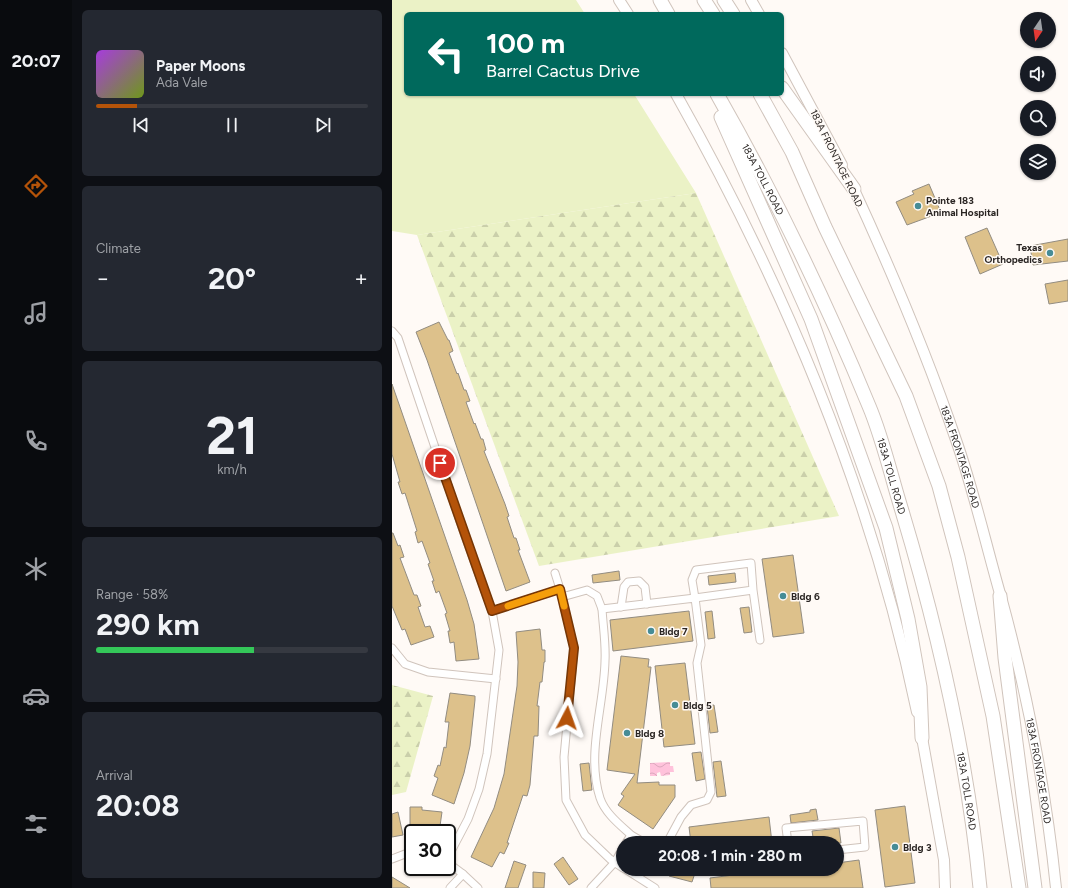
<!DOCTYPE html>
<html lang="en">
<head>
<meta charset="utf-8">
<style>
	body { margin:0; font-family:Figtree,sans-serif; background:#242831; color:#f1f3f6; height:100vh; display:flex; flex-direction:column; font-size:15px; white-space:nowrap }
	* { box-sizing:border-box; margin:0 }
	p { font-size:13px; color:#9ea1a6 }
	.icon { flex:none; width:22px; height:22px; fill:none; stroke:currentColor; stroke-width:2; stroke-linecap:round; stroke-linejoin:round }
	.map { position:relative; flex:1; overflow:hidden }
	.side { display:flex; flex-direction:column; gap:10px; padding:10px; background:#0d0f14; width:320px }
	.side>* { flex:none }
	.guide { position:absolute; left:12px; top:12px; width:380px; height:84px; border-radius:6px; box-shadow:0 1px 3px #0004; background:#00695c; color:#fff; overflow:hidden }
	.needle { width:26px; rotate:193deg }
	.tools { position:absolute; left:628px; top:12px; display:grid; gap:8px }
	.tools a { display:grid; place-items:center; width:36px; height:36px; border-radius:50%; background:#171b24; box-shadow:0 1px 3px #0004; font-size:20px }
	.speed { position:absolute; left:12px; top:824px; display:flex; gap:8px; font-size:20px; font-weight:700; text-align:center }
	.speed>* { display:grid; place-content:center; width:52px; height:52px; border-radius:50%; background:#171b24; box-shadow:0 1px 3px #0004; line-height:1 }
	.speed .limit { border:2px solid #111; border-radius:6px; background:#fff; color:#111 }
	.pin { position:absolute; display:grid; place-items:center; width:34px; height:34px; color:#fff; margin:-17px; border:2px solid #fff; border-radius:50%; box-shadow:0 1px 4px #0007 }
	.me { position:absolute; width:44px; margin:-22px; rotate:4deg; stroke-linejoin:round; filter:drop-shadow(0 0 3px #0008) }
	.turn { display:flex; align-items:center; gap:14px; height:84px; padding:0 16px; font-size:18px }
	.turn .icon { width:52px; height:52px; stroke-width:2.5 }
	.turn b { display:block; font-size:28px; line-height:34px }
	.big { font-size:30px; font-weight:700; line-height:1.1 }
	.side .card { flex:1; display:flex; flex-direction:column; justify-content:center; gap:6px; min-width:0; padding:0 14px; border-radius:6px; background:#242831 }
	.side .dial { align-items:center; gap:0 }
	.dial b { font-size:52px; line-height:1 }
	.song { display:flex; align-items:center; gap:12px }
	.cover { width:48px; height:48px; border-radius:6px; background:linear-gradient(135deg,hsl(280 70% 55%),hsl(80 70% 35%)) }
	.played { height:4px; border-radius:2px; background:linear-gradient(90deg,#b45309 15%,#363941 15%) }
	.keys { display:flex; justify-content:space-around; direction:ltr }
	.heat { display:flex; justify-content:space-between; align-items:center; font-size:22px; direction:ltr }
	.charge { height:6px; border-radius:3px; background:linear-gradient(90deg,#34c759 58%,#363941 0) }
	.trip { position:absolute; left:224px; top:836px; width:228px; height:40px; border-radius:20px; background:#171b24; box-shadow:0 1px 3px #0004; font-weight:700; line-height:40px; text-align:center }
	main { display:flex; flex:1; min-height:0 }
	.tabs { display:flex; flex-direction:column; width:72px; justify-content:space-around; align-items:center; background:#090b0e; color:#9ea1a6 }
	.tabs .icon { width:28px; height:28px }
	.tabs .selected { color:#b45309 }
	.tabs b { font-size:18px; color:#f1f3f6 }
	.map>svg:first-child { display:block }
	.grass { fill:#ebf2c6 }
	.forest { fill:url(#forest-firs) }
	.water { fill:url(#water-waves) }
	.building { fill:#ddc18b; stroke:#928c81 }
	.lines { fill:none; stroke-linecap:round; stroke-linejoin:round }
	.street-casing { stroke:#d0c4bc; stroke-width:9 }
	.secondary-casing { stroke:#d0c4bc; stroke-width:12 }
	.highway-casing { stroke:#d0c4bc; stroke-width:15 }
	.street { stroke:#fff; stroke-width:7 }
	.secondary { stroke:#fff; stroke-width:10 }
	.highway { stroke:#fff; stroke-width:13 }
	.route-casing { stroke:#753606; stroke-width:10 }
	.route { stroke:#b45309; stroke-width:7 }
	.slow { stroke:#f59e0b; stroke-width:7 }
	.poi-dot { fill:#468c96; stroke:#fffaf6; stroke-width:1.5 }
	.labels { text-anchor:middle; stroke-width:3; stroke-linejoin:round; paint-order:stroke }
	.street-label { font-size:10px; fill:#2a2523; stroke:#fffaf6 }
	.poi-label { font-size:10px; font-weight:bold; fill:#2a2523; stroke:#fffaf6; text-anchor:start }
</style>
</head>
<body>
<main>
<nav class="tabs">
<b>20:07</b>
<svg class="icon selected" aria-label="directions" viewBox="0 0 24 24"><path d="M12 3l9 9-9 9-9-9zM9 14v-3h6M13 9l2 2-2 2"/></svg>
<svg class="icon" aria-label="music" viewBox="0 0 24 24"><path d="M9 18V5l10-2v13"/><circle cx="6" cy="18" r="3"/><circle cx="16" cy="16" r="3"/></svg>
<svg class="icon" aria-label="phone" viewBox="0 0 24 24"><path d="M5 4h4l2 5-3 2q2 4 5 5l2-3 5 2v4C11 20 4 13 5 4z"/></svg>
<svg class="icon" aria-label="climate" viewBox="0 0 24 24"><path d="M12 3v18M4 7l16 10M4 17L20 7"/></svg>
<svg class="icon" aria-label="car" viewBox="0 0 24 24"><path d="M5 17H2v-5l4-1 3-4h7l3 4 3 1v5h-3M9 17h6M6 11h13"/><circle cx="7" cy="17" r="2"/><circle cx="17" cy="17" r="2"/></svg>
<svg class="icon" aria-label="filters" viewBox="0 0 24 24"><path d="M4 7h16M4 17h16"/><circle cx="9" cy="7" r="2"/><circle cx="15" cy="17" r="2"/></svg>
</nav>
<section class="side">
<div class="card">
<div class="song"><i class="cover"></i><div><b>Paper Moons</b><p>Ada Vale</p></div></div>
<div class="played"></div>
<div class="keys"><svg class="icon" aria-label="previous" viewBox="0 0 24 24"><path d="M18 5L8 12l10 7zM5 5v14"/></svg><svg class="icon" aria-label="pause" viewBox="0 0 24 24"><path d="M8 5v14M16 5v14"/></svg><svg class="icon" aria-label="next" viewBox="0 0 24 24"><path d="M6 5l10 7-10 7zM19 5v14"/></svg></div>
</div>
<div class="card"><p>Climate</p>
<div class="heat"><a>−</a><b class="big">20°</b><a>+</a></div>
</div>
<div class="card dial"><b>21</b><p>km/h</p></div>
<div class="card"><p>Range · 58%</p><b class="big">290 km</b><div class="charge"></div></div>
<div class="card"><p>Arrival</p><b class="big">20:08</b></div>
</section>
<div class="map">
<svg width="676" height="888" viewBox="0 0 676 888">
	<defs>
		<pattern id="forest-firs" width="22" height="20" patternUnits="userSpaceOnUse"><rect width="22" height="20" fill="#ebf2c6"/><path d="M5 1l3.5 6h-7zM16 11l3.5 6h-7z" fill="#cacfaa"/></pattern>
		<pattern id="water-waves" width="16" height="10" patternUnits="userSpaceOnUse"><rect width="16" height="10" fill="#ffc2db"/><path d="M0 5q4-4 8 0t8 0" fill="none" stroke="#dba7bc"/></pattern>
	</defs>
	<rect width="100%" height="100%" fill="#fffaf6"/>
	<path class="grass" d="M0 0H184L193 14H14V94H242L304 193 25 235 0 231Z"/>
	<g class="forest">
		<path d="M304 193 447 516 147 566 25 235Z"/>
		<path d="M0 685 41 696 14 792 0 795Z"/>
	</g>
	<path class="water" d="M278 762V766H281L282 772H278V775L269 776 268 772 265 773V776H258V763Z"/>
	<g class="building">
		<path d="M537 184 548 210 544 211 545 214 515 225 504 202 522 194 520 191Z"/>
		<path d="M595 228 611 264 588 274 573 237Z"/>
		<path d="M676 239V261L641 265 638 246Z"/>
		<path d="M676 280V301L657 304 653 284Z"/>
		<path d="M47 322 56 340H57L61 351 57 353 65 374 66 373 72 390H74L78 401 74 402 82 424 83 423 89 439H91L94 450 92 451 113 504 117 516 115 517 122 538H124L128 550H126L138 582 114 591 35 360 24 332Z"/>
		<path d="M0 384 75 600 82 624 87 659 64 661 62 642 58 643 56 631H58L53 614 55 613 47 591 44 593 40 581H42L36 564 38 563 30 541 26 543 23 532 25 531 13 493 10 494 6 482H8L0 454Z"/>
		<path d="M0 533H1L6 546 8 545 12 557 8 558 22 595H25L29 606 26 607 33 627 38 626 42 637 19 645 13 629 10 630 0 606Z"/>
		<path d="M401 555 412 633 381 637 370 559Z"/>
		<path d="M227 571 228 580 201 583 200 575Z"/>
		<path d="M343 573 344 582 317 585 316 576Z"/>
		<path d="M357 607 360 632 352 633 348 608Z"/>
		<path d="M297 611 301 641 221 651 218 620Z"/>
		<path d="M320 611 323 638 316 639 313 612Z"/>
		<path d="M148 629 150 650H153V662H152L150 682H148L145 706H147L146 736H142L138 785 135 796 131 795 115 843H117L112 854 108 852 100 867 79 857 102 808 112 774 125 686 126 662 124 632Z"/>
		<path d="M229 656 257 659 256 667H259L245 783 267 782V785H283V797L261 829 226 805 232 796 229 794 243 774 215 770Z"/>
		<path d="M293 663 303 744 272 747 263 666Z"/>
		<path d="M58 693 83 696V700L78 746 72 773 62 804 40 795 46 778 42 776 46 765 48 766 52 747 54 748 57 722H53Z"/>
		<path d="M322 705 326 732 318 733 315 706Z"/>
		<path d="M309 752 313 779 304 781 300 753Z"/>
		<path d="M329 761 334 796 325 797 321 762Z"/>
		<path d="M197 763 200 790 191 791 188 764Z"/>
		<path d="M513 806 523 883 493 887 483 810Z"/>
		<path d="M18 807H30V810L50 812 47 833H18Z"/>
		<path d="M424 809 426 820 399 823 398 815 418 812V810Z"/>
		<path d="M6 812 11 835 0 837V814Z"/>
		<path d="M377 817 380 843H299L297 827Z"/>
		<path d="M447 828 449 843H422L420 831Z"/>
		<path d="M171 857 186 879 177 885 162 864Z"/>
		<path d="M467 860 471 888H319L318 878 388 869H445V863Z"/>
		<path d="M122 861 134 865 126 888H113Z"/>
		<path d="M278 869H288L303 873 300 882 277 876Z"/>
		<path d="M141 872 153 873 152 888H141Z"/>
		<path d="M0 877 18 888H0Z"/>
	</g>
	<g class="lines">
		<g class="street-casing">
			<g id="street">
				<path d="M0 331 6 338 73 536 100 611 107 650 95 754 87 789 76 819 55 859"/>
				<path d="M163 573 168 589 182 648 172 757 174 800 193 835 218 859 231 868"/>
				<path d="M361 590 359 563 304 570 300 580 303 598 361 590 368 640"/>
				<path d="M170 597 195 590 205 596 210 609 303 598 309 645 305 663 319 792 315 800 299 805 289 817 275 843"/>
				<path d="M229 607 232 587 236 582 247 581 253 587 255 604"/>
				<path d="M210 609C211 626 214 644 213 661 212 706 194 754 208 798 213 813 227 824 239 835"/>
				<path d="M100 611 168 589"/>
				<path d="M0 648 13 664 36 672 104 679"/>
				<path d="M234 843 239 835 253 843"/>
				<path d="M396 843 394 828 471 821 473 847 445 850"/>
				<path d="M0 859 13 854H21"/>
				<path d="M55 862 71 874 86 888"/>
				<path d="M233 869 263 888"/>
				<path d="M58 888 71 874"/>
				<path d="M199 888 223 862 231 848"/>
			</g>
		</g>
		<g class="secondary-casing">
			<g id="secondary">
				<path d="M227 0 236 14"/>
				<path d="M359 0 367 14"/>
				<path d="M390 53 450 165"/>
				<path d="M284 94C393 287 480 495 525 712"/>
				<path id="s1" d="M459 183C498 267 534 352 564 440 582 491 594 545 609 597 635 692 654 790 664 888"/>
				<path d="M529 732 552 860 553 888"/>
			</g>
		</g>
		<g class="highway-casing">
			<g id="highway">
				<path d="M268 0 276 14"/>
				<path d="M312 0 321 14"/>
				<path d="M332 0 341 14"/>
				<path d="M390 88 462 189"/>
				<path id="s2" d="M325 94C382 194 433 299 477 406 491 439 499 476 510 511 546 631 576 763 588 888"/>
				<path d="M368 94 400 152 433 227 514 396 547 486 566 557 601 716 627 888"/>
				<path d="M329 117 419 319 494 528 516 619 528 687 530 738"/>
				<path d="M608 596 613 658 643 888"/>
			</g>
		</g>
		<use href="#street" class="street"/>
		<use href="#secondary" class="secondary"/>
		<use href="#highway" class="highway"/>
	</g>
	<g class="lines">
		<g class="route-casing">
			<path id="route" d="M48 463 100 611 168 589 182 648 175 718"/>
		</g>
		<use href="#route" class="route"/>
		<path class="slow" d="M116 606 168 589 172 606"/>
	</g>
	<g class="poi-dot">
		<circle cx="526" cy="206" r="4"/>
		<circle cx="658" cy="253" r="4"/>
		<circle cx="391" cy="596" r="4"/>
		<circle cx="259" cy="631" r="4"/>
		<circle cx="283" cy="705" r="4"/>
		<circle cx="235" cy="733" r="4"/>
		<circle cx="503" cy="847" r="4"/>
	</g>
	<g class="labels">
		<g class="street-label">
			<text transform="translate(445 158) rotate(64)" y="4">183A FRONTAGE ROAD</text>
			<text dy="4" stroke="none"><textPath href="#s2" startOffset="97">183A TOLL ROAD</textPath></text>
			<text dy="4" stroke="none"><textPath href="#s1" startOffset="295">183A FRONTAGE ROAD</textPath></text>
			<text dy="4" stroke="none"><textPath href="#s2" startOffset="421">183A TOLL ROAD</textPath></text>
			<text dy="4" stroke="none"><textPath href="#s1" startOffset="619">183A FRONTAGE ROAD</textPath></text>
			<text dy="4" stroke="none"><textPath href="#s2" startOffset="745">183A TOLL ROAD</textPath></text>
		</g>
		<g class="poi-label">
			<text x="534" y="204">Pointe 183<tspan x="534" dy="12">Animal Hospital</tspan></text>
			<text x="650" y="251" text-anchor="end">Texas<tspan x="650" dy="12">Orthopedics</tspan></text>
			<text x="399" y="600">Bldg 6</text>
			<text x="267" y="635">Bldg 7</text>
			<text x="291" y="709">Bldg 5</text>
			<text x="243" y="737">Bldg 8</text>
			<text x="511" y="851">Bldg 3</text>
		</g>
	</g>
</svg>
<div class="tools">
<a><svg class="needle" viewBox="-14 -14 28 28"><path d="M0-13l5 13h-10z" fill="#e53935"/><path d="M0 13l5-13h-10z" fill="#9ea1a6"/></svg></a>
<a><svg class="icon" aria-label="sound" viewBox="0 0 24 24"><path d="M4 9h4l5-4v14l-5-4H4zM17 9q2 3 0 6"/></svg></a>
<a><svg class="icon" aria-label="search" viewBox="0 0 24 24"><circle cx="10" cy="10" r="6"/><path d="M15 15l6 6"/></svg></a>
<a><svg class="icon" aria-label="layers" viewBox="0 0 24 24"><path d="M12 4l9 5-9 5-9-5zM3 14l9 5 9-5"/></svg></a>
</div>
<div class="speed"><div class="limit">30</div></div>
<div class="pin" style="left:48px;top:463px;background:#d93025"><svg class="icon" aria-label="arrive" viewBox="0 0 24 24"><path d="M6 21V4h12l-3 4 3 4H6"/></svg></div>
<svg class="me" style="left:175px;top:718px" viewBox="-20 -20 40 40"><path d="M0-17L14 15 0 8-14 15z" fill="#b45309" stroke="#fff" stroke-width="4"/></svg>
<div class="trip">20:08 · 1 min · 280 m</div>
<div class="guide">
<div class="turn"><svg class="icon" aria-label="left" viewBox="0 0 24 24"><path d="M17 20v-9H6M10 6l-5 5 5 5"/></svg><div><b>100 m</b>Barrel Cactus Drive</div></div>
</div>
</div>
</main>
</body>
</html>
